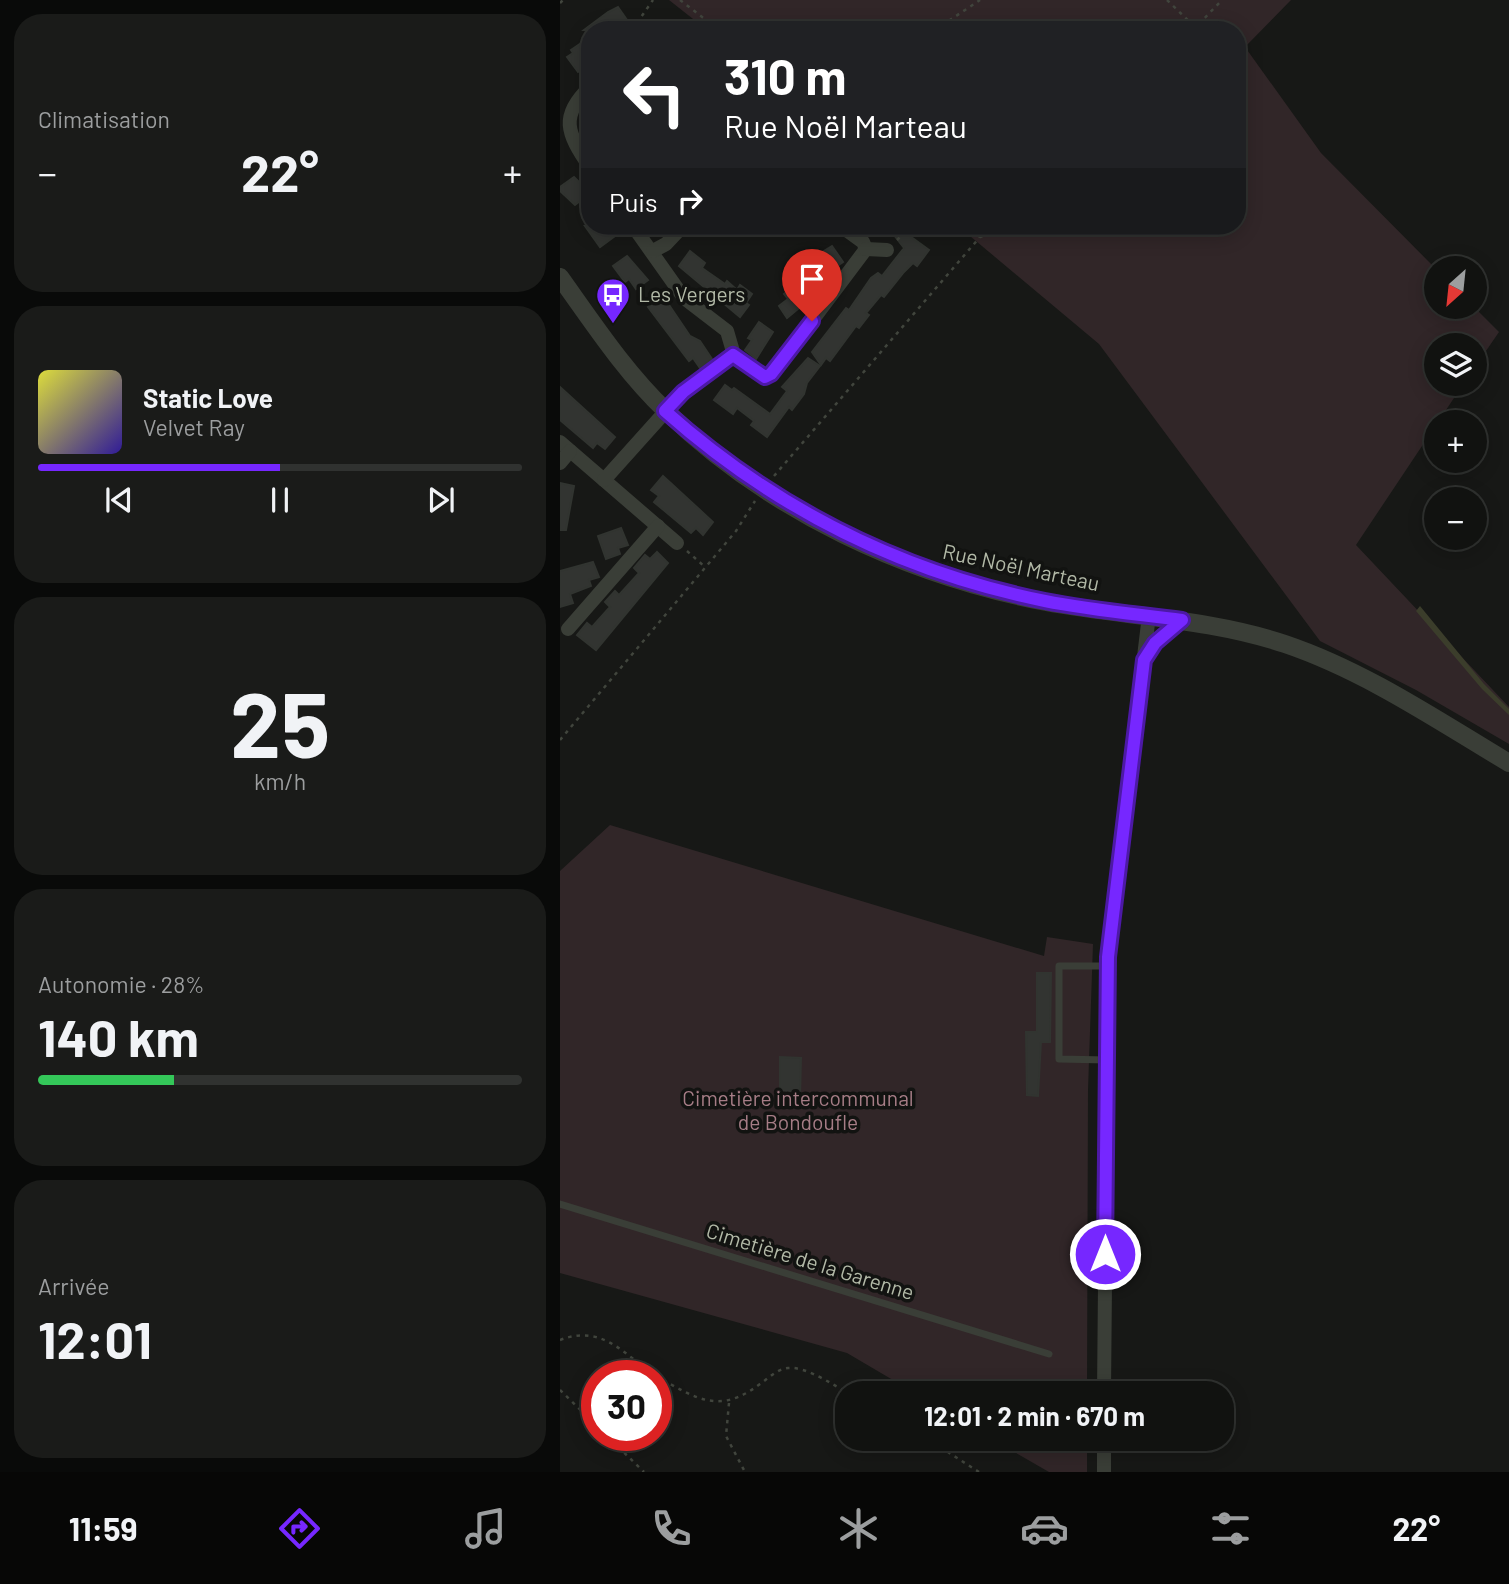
<!DOCTYPE html>
<html lang="fr">
<head>
<meta charset="utf-8">
<style>
	body { margin:0; font-family:Barlow,sans-serif; background:#1a1b19; color:#f1f3f6; height:100vh; display:flex; flex-direction:column; font-size:26px; white-space:nowrap }
	* { box-sizing:border-box; margin:0 }
	p { font-size:23px; color:#9c9e9f }
	.icon { flex:none; width:38px; height:38px; fill:none; stroke:currentColor; stroke-width:2; stroke-linecap:round; stroke-linejoin:round }
	.map { position:relative; flex:1; overflow:hidden }
	.side { display:flex; flex-direction:column; gap:14px; padding:14px; background:#090a09; width:560px }
	.side>* { flex:none }
	.hud { position:absolute; left:21px; top:21px; width:665px; height:214px; border-radius:28px; box-shadow:0 4px 18px #0003,0 0 0 2px #303230; background:#202124; color:#fff; overflow:hidden }
	.needle { width:46px; rotate:207deg }
	.tools { position:absolute; left:864px; top:256px; display:grid; gap:14px }
	.tools a { display:grid; place-items:center; width:63px; height:63px; border-radius:50%; background:#111210; box-shadow:0 4px 18px #0003,0 0 0 2px #303230; font-size:35px }
	.speed { position:absolute; left:21px; top:1360px; display:flex; gap:14px; font-size:35px; font-weight:700; text-align:center }
	.speed>* { display:grid; place-content:center; width:91px; height:91px; border-radius:50%; background:#111210; box-shadow:0 4px 18px #0003,0 0 0 2px #303230; line-height:1 }
	.speed .limit { border:10px solid #d22; background:#fff; color:#111 }
	.pin { position:absolute; display:grid; place-items:center; width:60px; height:60px; color:#fff; margin:-72px -30px; border-radius:50% 50% 50% 0; rotate:-45deg; box-shadow:0 0 7px #0007 }
	.pin .icon { rotate:45deg }
	.me { position:absolute; width:77px; margin:-38px; rotate:0deg; stroke-linejoin:round; filter:drop-shadow(0 0 5px #0008) }
	.turn { display:flex; align-items:center; gap:24px; height:147px; padding:0 28px; font-size:32px }
	.turn .icon { width:91px; height:91px; stroke-width:2.5 }
	.turn b { display:block; font-size:49px; line-height:60px }
	.then { display:flex; align-items:center; height:66px; padding:0 28px; background:#0003; gap:14px; font-size:26px }
	.big { font-size:52px; font-weight:700; line-height:1.1 }
	.side .tile { flex:1; display:flex; flex-direction:column; justify-content:center; gap:10px; min-width:0; padding:0 24px; border-radius:28px; background:#1a1b19 }
	.side .dial { align-items:center; gap:0 }
	.dial b { font-size:91px; line-height:1 }
	.song { display:flex; align-items:center; gap:21px }
	.cover { width:84px; height:84px; border-radius:10px; background:linear-gradient(135deg,hsl(60 70% 55%),hsl(250 70% 35%)) }
	.played { height:7px; border-radius:4px; background:linear-gradient(90deg,#7627ff 50%,#303230 50%) }
	.keys { display:flex; justify-content:space-around; direction:ltr }
	.heat { display:flex; justify-content:space-between; align-items:center; font-size:38px; direction:ltr }
	.charge { height:10px; border-radius:5px; background:linear-gradient(90deg,#34c759 28%,#303230 0) }
	.trip { position:absolute; left:275px; top:1381px; width:399px; height:70px; border-radius:28px; background:#111210; box-shadow:0 4px 18px #0003,0 0 0 2px #303230; font-weight:700; line-height:70px; text-align:center }
	.tab-bar { display:flex; height:112px; justify-content:space-around; align-items:center; background:#070706; color:#9c9e9f }
	.tab-bar .icon { width:49px; height:49px }
	.tab-bar .active { color:#7627ff }
	.tab-bar b { font-size:32px; color:#f1f3f6 }
	main { display:flex; flex:1; min-height:0 }
	.map>svg:first-child { display:block }
	.green { fill:#312628 }
	.water { fill:#3b3d2b }
	.building { fill:#323431; stroke:#313430; stroke-width:2 }
	.lines { fill:none; stroke-linecap:round; stroke-linejoin:round }
	.path { stroke:#41453d; stroke-width:2.5; stroke-dasharray:3.5 5; stroke-linecap:butt }
	.service { stroke:#3a3e37; stroke-width:7 }
	.minor { stroke:#3a3e37; stroke-width:14 }
	.tertiary { stroke:#3a3e37; stroke-width:18 }
	.route-casing { stroke:#4d19a6; stroke-width:18 }
	.route { stroke:#7627ff; stroke-width:12 }
	.labels { text-anchor:middle; stroke-width:7; stroke-linejoin:round; paint-order:stroke }
	.poi-label { font-size:21px; fill:#b2b9a7; stroke:#121311; text-anchor:start }
	.street-label { font-size:21px; fill:#b2b9a7; stroke:#121311 }
	.park-label { font-size:21px; fill:#a67d86; stroke:#121311 }
</style>
</head>
<body>
<main>
<section class="side">
<div class="tile"><p>Climatisation</p>
<div class="heat"><a>−</a><b class="big">22°</b><a>+</a></div>
</div>
<div class="tile">
<div class="song"><i class="cover"></i><div><b>Static Love</b><p>Velvet Ray</p></div></div>
<div class="played"></div>
<div class="keys"><svg class="icon" aria-label="previous" viewBox="0 0 24 24"><path d="M18 5L8 12l10 7zM5 5v14"/></svg><svg class="icon" aria-label="pause" viewBox="0 0 24 24"><path d="M8 5v14M16 5v14"/></svg><svg class="icon" aria-label="next" viewBox="0 0 24 24"><path d="M6 5l10 7-10 7zM19 5v14"/></svg></div>
</div>
<div class="tile dial"><b>25</b><p>km/h</p></div>
<div class="tile"><p>Autonomie · 28%</p><b class="big">140 km</b><div class="charge"></div></div>
<div class="tile"><p>Arrivée</p><b class="big">12:01</b></div>
</section>
<div class="map">
<svg width="949" height="1472" viewBox="0 0 949 1472">
	<rect width="100%" height="100%" fill="#171816"/>
	<g class="green">
		<path d="M109 0H731L685 47 761 153 877 270V306H913L939 332 915 367V345H877V383H904L796 545 949 707V744L856 690 760 641 539 344 398 226H677V30H147Z"/>
		<path d="M50 825 484 956 487 937 533 944 528 1090 527 1393H355L287 1353 0 1273V871Z"/>
		<path d="M432 1439H527V1472H489Z"/>
	</g>
	<path class="water" d="M860 606 924 684 949 709V715L922 689 856 611Z"/>
	<g class="building">
		<path d="M58 7 74 30H24L48 12Z"/>
		<path d="M24 41 30 49V64L18 72 7 57 13 53 11 50Z"/>
		<path d="M14 177 30 193 15 205 0 191V187Z"/>
		<path d="M25 226H53L59 233 40 247Z"/>
		<path d="M327 226H336L369 250 357 266 353 263 344 272 324 297 321 295 306 313 309 315 299 328 296 326 270 361 266 358 261 365 252 352 286 308 289 310 311 278 318 273 322 276 344 248Z"/>
		<path d="M272 246 283 262 269 272 265 267 255 274 246 262Z"/>
		<path d="M130 251 145 263 142 268 165 284 167 281 177 290 180 285 192 294 186 303 189 305 180 317 119 266Z"/>
		<path d="M67 256 88 280 76 289 69 279 65 282 53 266Z"/>
		<path d="M240 282 251 298 227 318 219 306 228 299 224 294Z"/>
		<path d="M103 296 130 336 140 341 152 359 140 368 133 358 129 361 88 307Z"/>
		<path d="M199 322 213 332 196 359 185 350 192 340 188 338Z"/>
		<path d="M248 358 260 366 247 383 244 394 232 410 229 407 207 437 191 425 194 421 177 408 173 414 154 400 165 385 172 390 174 388 210 414 227 391 222 387Z"/>
		<path d="M0 387 55 437 45 449 37 443 33 448 0 420Z"/>
		<path d="M103 476 153 522 143 535 136 528 131 533 94 502 99 496 91 490Z"/>
		<path d="M0 483 14 486 6 530H0Z"/>
		<path d="M61 528 68 545 58 548 60 554 46 559 38 536Z"/>
		<path d="M97 552 108 563 36 650 17 635 27 623 32 627 50 607 45 602 55 591 59 595 79 573 74 568 85 555 90 559Z"/>
		<path d="M33 562 39 577 29 580 31 586 10 594 13 603 0 607V571Z"/>
		<path d="M477 973H491L490 1042H481L478 1096 467 1095 466 1032H477Z"/>
		<path d="M220 1057 241 1058 240 1099 220 1098Z"/>
	</g>
	<g class="lines">
		<g class="path">
			<path d="M120 0 159 30"/>
			<path d="M607 0 635 27"/>
			<path d="M0 3 3 0"/>
			<path d="M72 30 93 0"/>
			<path d="M375 30 420 0"/>
			<path d="M633 30 662 0"/>
			<path d="M405 226 420 237"/>
			<path d="M337 240 352 226"/>
			<path d="M214 476 420 237 453 226"/>
			<path d="M127 551 145 567"/>
			<path d="M0 740 176 531 195 501"/>
			<path d="M0 1340C42 1324 63 1353 95 1376"/>
			<path d="M96 1376C137 1399 159 1415 200 1384 209 1378 217 1369 228 1368 246 1366 273 1385 288 1393"/>
			<path d="M0 1390 37 1426"/>
			<path d="M169 1403 166 1436 185 1472"/>
			<path d="M46 1435 84 1472"/>
			<path d="M366 1438 419 1472"/>
		</g>
		<g class="service">
			<path d="M547 1060 499 1059V966H548"/>
			<path d="M0 1204 489 1354"/>
		</g>
		<g class="minor">
			<path d="M30 87C0 115 6 133 30 167"/>
			<path d="M73 226 124 298 167 331 174 355 205 377 218 366 306 249"/>
			<path d="M281 226 303 242 306 249"/>
			<path d="M306 249 327 250"/>
			<path d="M93 251 106 244 123 226"/>
			<path d="M0 442 117 543"/>
			<path d="M0 463 10 451"/>
			<path d="M44 480 123 392 174 355"/>
			<path d="M8 629 98 526"/>
			<path d="M586 656 602 635 622 619"/>
			<path d="M544 1393 548 957 589 615"/>
			<path d="M544 1472V1438"/>
		</g>
		<path class="tertiary" d="M0 277C33 323 65 372 106 411 209 511 346 575 486 602 566 617 647 618 725 644 805 671 877 720 949 763"/>
	</g>
	<g class="lines">
		<g class="route-casing">
			<path id="route" d="M252 321 211 374 205 377 173 355 123 392 105 411C214 508 341 572 485 601 530 610 576 614 622 620L595 643 584 660 548 957 545 1254"/>
		</g>
		<use href="#route" class="route"/>
	</g>
	<defs>
		<g id="bus-pin" transform="scale(1.75)"><path d="M0 17L-7.5 6A9.5 9.5 0 1 1 7.5 6Z" fill="#7627ff" stroke="#121311"/><path d="M-5-6H5V4H4V6H2V4H-2V6H-4V4H-5ZM-3.5-4V0h7V-4ZM-3.5 1.2v1.5H-2V1.2ZM2 1.2v1.5H3.5V1.2Z" fill="#fff"/></g>
	</defs>
	<g fill-rule="evenodd">
		<use href="#bus-pin" x="53" y="295"/>
	</g>
	<g class="labels">
		<g class="poi-label">
			<text x="78" y="302">Les Vergers</text>
		</g>
		<g class="street-label">
			<text transform="translate(461 568) rotate(12)" y="7">Rue Noël Marteau</text>
			<text transform="translate(250 1262) rotate(17)" y="7">Cimetière de la Garenne</text>
		</g>
		<g class="park-label">
			<text x="238" y="1106">Cimetière intercommunal<tspan x="238" dy="24">de Bondoufle</tspan></text>
		</g>
	</g>
</svg>
<div class="tools">
<a><svg class="needle" viewBox="-14 -14 28 28"><path d="M0-13l5 13h-10z" fill="#e53935"/><path d="M0 13l5-13h-10z" fill="#9c9e9f"/></svg></a>
<a><svg class="icon" aria-label="layers" viewBox="0 0 24 24"><path d="M12 4l9 5-9 5-9-5zM3 14l9 5 9-5"/></svg></a>
<a>+</a>
<a>−</a>
</div>
<div class="speed"><div class="limit">30</div></div>
<div class="pin" style="left:252px;top:321px;background:#d93025"><svg class="icon" aria-label="arrive" viewBox="0 0 24 24"><path d="M6 21V4h12l-3 4 3 4H6"/></svg></div>
<svg class="me" style="left:545px;top:1254px" viewBox="-20 -20 40 40"><circle r="17" fill="#7627ff" stroke="#fff" stroke-width="3"/><path d="M0-11L8 9 0 5-8 9z" fill="#fff"/></svg>
<div class="trip">12:01 · 2 min · 670 m</div>
<div class="hud">
<div class="turn"><svg class="icon" aria-label="left" viewBox="0 0 24 24"><path d="M17 20v-9H6M10 6l-5 5 5 5"/></svg><div><b>310 m</b>Rue Noël Marteau</div></div>
<div class="then">Puis<svg class="icon" aria-label="right" viewBox="0 0 24 24"><path d="M7 20v-9h11M14 6l5 5-5 5"/></svg></div>
</div>
</div>
</main>
<nav class="tab-bar">
<b>11:59</b>
<svg class="icon active" aria-label="directions" viewBox="0 0 24 24"><path d="M12 3l9 9-9 9-9-9zM9 14v-3h6M13 9l2 2-2 2"/></svg>
<svg class="icon" aria-label="music" viewBox="0 0 24 24"><path d="M9 18V5l10-2v13"/><circle cx="6" cy="18" r="3"/><circle cx="16" cy="16" r="3"/></svg>
<svg class="icon" aria-label="phone" viewBox="0 0 24 24"><path d="M5 4h4l2 5-3 2q2 4 5 5l2-3 5 2v4C11 20 4 13 5 4z"/></svg>
<svg class="icon" aria-label="climate" viewBox="0 0 24 24"><path d="M12 3v18M4 7l16 10M4 17L20 7"/></svg>
<svg class="icon" aria-label="car" viewBox="0 0 24 24"><path d="M5 17H2v-5l4-1 3-4h7l3 4 3 1v5h-3M9 17h6M6 11h13"/><circle cx="7" cy="17" r="2"/><circle cx="17" cy="17" r="2"/></svg>
<svg class="icon" aria-label="filters" viewBox="0 0 24 24"><path d="M4 7h16M4 17h16"/><circle cx="9" cy="7" r="2"/><circle cx="15" cy="17" r="2"/></svg>
<b>22°</b>
</nav>
</body>
</html>
